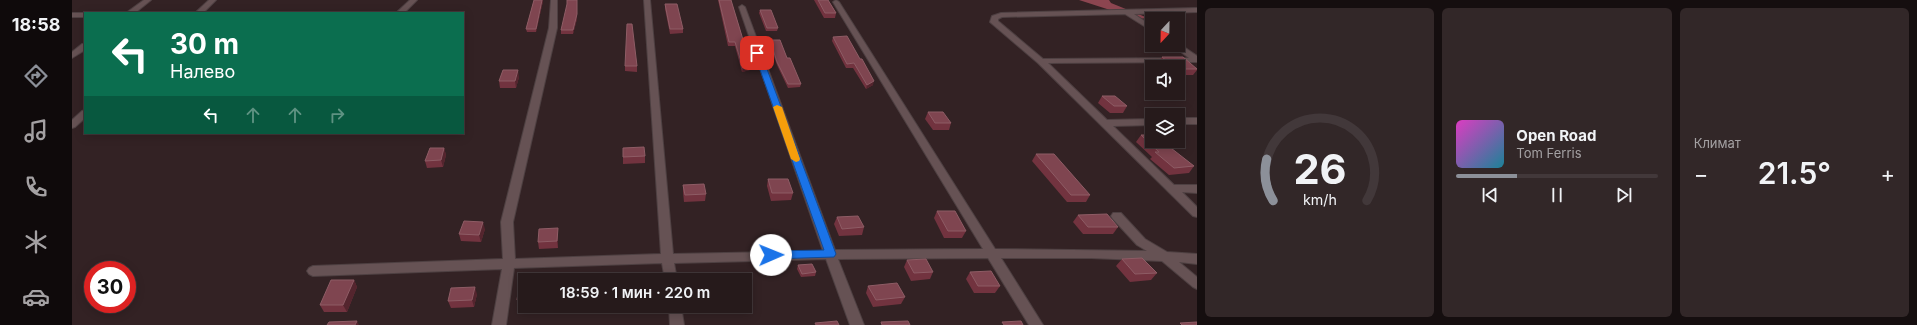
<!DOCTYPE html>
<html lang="ru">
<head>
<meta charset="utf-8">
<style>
	body { margin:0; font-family:Inter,sans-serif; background:#322728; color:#f1f3f6; height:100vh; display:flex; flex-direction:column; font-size:15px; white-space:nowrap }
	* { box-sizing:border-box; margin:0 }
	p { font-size:13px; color:#a4a1a3 }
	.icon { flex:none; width:22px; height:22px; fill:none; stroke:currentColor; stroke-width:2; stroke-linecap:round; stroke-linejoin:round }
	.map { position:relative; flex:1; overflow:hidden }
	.details { display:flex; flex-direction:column; gap:8px; padding:8px; background:#150e0f; width:720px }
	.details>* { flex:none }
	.guide { position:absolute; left:12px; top:12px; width:380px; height:122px; border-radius:0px; box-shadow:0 2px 10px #0003,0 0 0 1px #42383a; background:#0b6e4f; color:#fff; overflow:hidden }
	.needle { width:26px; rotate:202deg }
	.buttons { position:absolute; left:1073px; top:12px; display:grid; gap:8px }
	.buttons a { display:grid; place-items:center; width:40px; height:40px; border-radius:0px; background:#261a1b; box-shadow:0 2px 10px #0003,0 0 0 1px #42383a; font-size:20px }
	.speed { position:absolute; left:12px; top:261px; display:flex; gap:8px; font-size:20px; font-weight:700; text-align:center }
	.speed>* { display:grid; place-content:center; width:52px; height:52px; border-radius:50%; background:#261a1b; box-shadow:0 2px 10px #0003,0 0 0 1px #42383a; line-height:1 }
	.speed .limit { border:6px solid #d22; background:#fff; color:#111 }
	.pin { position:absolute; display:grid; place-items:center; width:34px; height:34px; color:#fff; margin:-17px; border-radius:8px; box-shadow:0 2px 6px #0006 }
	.me { position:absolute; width:44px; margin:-22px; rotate:89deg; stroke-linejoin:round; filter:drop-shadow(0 0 3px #0008) }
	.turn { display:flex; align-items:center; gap:14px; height:84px; padding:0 20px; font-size:18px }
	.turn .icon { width:52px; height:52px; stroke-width:2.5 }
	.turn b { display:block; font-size:28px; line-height:34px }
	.lanes { display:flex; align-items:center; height:38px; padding:0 20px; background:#0003; justify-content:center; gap:20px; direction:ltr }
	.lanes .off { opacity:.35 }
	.big { font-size:30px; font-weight:600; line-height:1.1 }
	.details .card { flex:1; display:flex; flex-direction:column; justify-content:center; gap:6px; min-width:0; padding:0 14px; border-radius:6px; background:#322728 }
	.details .dial { align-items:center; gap:0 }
	.dial svg { height:104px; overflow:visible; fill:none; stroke:#42383a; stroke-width:7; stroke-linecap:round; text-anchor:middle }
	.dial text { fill:#f1f3f6; stroke:none }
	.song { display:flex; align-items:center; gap:12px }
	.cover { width:48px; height:48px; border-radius:6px; background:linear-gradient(135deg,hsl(310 70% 55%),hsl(190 70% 35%)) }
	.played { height:4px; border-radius:2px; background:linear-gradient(90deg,#8c9099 30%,#42383a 30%) }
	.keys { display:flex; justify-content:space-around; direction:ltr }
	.heat { display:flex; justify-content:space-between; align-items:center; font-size:22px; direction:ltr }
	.details .tiles { flex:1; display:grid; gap:8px; grid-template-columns:repeat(3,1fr) }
	.trip { position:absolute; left:446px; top:273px; width:234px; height:40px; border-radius:0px; background:#261a1b; box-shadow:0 2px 10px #0003,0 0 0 1px #42383a; font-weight:600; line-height:40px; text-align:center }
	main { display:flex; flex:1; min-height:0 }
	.tab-bar { display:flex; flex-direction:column; width:72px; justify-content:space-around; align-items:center; background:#0f0a0b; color:#a4a1a3 }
	.tab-bar .icon { width:28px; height:28px }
	.tab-bar .current { color:#8c9099 }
	.tab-bar b { font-size:18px; color:#f1f3f6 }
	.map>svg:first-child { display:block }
	.forest { fill:#8c4550 }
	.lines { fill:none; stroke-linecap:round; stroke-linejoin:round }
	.minor-casing { stroke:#4e4042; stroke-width:2 }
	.minor { fill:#665254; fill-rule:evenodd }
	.wall { fill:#72333f }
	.shaded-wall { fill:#54252e }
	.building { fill:#7f4550; stroke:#8e5c65 }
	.route { fill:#1a73e8; stroke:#114b97 }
	.slow { fill:#f59e0b }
</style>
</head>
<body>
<main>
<nav class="tab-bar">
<b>18:58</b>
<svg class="icon current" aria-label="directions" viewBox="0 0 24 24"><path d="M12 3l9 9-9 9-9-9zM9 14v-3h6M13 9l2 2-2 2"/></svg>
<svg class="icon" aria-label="music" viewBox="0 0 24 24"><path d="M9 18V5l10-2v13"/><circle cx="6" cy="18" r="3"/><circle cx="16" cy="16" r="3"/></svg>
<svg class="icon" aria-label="phone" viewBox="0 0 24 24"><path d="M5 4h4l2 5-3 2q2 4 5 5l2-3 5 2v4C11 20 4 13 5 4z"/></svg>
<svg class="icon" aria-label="climate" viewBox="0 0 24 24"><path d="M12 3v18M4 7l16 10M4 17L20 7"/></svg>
<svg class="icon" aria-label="car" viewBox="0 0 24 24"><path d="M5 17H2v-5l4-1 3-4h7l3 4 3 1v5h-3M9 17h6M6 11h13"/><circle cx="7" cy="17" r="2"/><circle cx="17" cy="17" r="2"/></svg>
</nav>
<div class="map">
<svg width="1125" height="325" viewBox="0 0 1125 325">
	<rect width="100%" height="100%" fill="#332224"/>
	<path class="forest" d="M1007 0H1037L1039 3 1076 18 1066 19Z"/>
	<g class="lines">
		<g class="minor-casing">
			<g id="minor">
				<path d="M72 0H79L63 13H54Z"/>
				<path d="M137 0H144L131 13H123Z"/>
				<path d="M338 0H345L332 13H324Z"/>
				<path d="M479 0H485V28L441 222 443 259 589 254 572 0H578L601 254 751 251 667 7 670 5 673 7 763 250 911 249 761 2 764 0 767 2 923 249 1075 251 1065 245 1041 219 1039 216 1041 213H1049L1073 239 1095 252 1125 254V264L1107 262 1125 277V289L1121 287 1090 261 1019 258H929L971 325H957L916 258 766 259 792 325H778L754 259 602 263 605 280H593L590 263 442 268 434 325H420L430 269 241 276 237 274 235 271 237 268 241 266 431 259 429 222 477 28Z"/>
				<path d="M1125 8V12L1062 14 1080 26V31L1053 14 930 17 926 19V21L971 59 1117 58 1100 45H1106V43L1125 56V62L976 63 1035 120 1080 119V125L1041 126 1102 185H1125V193L1110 192 1125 207V217L1121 216 966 63 918 22 920 16 929 13Z"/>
				<path d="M0 13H14L13 17H0Z"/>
				<path d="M10 44H13V50L0 58V52Z"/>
				<path d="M13 110V118L3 127 0 128V120L10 111Z"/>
				<rect x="1106" y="118" width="19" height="6"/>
				<path d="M597 306H609L612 325H598Z"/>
			</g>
		</g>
		<use href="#minor" class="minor"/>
	</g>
	<g class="wall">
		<path d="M462 0H471V1L464 32H455L454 29Z"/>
		<path d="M505 0V19L501 34H489V30Z"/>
		<path d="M646 0H659L679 66 678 70 670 72 663 46H656Z"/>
		<path d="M742 0H756L764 13 763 18H752Z"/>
		<path d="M593 4 611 29V33L598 34 593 9Z"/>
		<path d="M688 10 706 28 705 31H694L687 13Z"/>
		<path d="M761 37 801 85 794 89 781 68H774L760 41Z"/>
		<path d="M698 40 715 58 729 84 728 87 716 88 705 65 697 43Z"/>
		<path d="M1090 57 1125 68V70L1121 75H1106V67H1090L1085 64Z"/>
		<path d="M553 66H565V72L553 71Z"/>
		<path d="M447 77 444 88H428L427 81Z"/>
		<path d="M1030 96 1055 106 1051 113H1038L1026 103Z"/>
		<path d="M856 112 879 123 877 130H861L853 119Z"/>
		<path d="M1069 135 1122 166 1117 173 1097 175 1078 159 1080 157 1064 142Z"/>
		<path d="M372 148 374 155 371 167 355 168 353 161Z"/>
		<path d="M551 148 573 156V163L551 164Z"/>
		<path d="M964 154 1018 195 1014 202H995L960 161Z"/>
		<path d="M696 179 721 193 719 200 699 201 695 186Z"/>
		<path d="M611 185 634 194 633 201 612 202 611 192Z"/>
		<path d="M865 211 894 231 890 238H872L862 218Z"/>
		<path d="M1006 215 1046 227 1041 234H1011L1001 222Z"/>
		<path d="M765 217 792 227 790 235 767 236 762 224Z"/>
		<path d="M486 228V248L467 249 466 242Z"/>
		<path d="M413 229 409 242 389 241 387 234Z"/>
		<path d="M1050 259 1085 273 1079 280 1058 282 1044 266Z"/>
		<path d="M835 260 861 272 858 279 839 281 832 267Z"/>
		<path d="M726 265 744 272 743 276 729 277 725 269Z"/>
		<path d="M898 272 928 286 923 293H902L894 279Z"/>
		<path d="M282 280 285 287 275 312H252L248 305Z"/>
		<path d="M453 286V306H466L447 307 445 300Z"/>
		<path d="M796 286 833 297 829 304 801 307 794 293Z"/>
		<path d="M405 294 402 307 379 308 376 301Z"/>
	</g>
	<g class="shaded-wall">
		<path d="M470 0H471V1L464 32V29Z"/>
		<path d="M505 0V19L501 34V30Z"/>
		<path d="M679 66 678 70 670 72 671 68Z"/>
		<path d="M446 70 447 77 444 88 443 81Z"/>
		<path d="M802 81 801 85 794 89 795 85Z"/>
		<path d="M372 148 374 155 371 167 369 160Z"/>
		<path d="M411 222 413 229 409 242 407 235Z"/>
		<path d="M486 228V248L485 241Z"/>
		<path d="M282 280 285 287 275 312 271 305Z"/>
		<path d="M403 287 405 294 402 307 400 300Z"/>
		<path d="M285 321 287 325H283Z"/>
	</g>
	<g class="building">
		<path d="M462 0H470L464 29H454Z"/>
		<path d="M495 0H505V14L501 30H489L495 4Z"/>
		<path d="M647 0H659L679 66 671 68 663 42H657Z"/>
		<path d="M746 0H756L764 13H753Z"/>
		<path d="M593 4H605L611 29H598Z"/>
		<path d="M688 10H699L706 28H695Z"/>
		<path d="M555 24H560L565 66H553Z"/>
		<path d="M775 36 788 59H790L802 81 795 85 782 63 775 64 761 37Z"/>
		<path d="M698 40H708L715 58H718L729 84H716L705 62Z"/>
		<path d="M1090 57H1111L1125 69H1106V67H1102Z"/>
		<path d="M431 70H446L443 81H427Z"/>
		<path d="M1030 96H1043L1055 106H1042Z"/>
		<path d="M856 112H871L879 123H863Z"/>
		<path d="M1069 135H1080V141H1090L1122 166 1102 168 1083 152H1087Z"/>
		<path d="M572 147 573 156 551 157V148Z"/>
		<path d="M358 148H372L369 160 353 161Z"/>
		<path d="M964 154H982L1018 195H999Z"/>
		<path d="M696 179H716L721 193H700Z"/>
		<path d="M632 184 634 194 613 195 611 185Z"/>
		<path d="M865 211H883L894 231H876Z"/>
		<path d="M1035 214 1046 227H1016L1006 215Z"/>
		<path d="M786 216 792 227 770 229 765 217Z"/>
		<path d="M392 221 411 222 407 235 387 234Z"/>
		<path d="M486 228 485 241 466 242 467 229Z"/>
		<path d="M1070 258 1085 273 1063 274 1050 259Z"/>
		<path d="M854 259 861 272 842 273 835 260Z"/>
		<path d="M740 264 744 272 730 274 726 265Z"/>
		<path d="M919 271 928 286H906L898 272Z"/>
		<path d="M622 274H642L643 280H623Z"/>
		<path d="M259 280H282L271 305H248Z"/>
		<path d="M825 283 833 297 804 300 796 286Z"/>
		<path d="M447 286H453V300H445Z"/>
		<path d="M403 287 400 300 376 301 379 288Z"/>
		<path d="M285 321 283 325H255L257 322Z"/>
		<path d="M765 321 767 325H744L743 323Z"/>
		<path d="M836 321 838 325H810L809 322Z"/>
		<path d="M949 321 951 325H932L930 322Z"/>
		<path d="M1125 322V325H1110L1108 323Z"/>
	</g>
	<path class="route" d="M685 51 689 53 764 254 762 257 699 259 695 258 694 255 695 252 699 251 752 250 682 53Z"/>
	<path class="slow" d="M705 105 710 107 728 159 727 161 724 162 719 159 701 107Z"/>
</svg>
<div class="buttons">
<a><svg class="needle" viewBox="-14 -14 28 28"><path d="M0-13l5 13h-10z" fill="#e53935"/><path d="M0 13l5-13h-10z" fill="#a4a1a3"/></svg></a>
<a><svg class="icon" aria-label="sound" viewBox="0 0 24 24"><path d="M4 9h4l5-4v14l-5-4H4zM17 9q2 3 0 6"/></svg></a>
<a><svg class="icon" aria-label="layers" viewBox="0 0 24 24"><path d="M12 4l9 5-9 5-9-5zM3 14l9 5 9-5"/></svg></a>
</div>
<div class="speed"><div class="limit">30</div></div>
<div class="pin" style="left:685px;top:53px;background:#d93025"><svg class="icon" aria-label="arrive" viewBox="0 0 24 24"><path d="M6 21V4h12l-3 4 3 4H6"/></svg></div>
<svg class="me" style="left:699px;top:255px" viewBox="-20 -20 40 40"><circle r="19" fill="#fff"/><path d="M0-13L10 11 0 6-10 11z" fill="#1a73e8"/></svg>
<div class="trip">18:59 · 1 мин · 220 m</div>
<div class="guide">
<div class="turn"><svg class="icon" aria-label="left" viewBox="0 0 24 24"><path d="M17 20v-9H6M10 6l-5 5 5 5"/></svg><div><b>30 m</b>Налево</div></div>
<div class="lanes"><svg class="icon" aria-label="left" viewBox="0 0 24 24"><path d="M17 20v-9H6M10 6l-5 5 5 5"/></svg><svg class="icon off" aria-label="ahead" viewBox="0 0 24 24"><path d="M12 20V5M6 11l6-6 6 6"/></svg><svg class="icon off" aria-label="ahead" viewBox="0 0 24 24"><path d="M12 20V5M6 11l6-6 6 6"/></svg><svg class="icon off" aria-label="right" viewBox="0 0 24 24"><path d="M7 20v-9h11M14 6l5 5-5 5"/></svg></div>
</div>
</div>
<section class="details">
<div class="tiles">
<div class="card dial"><svg viewBox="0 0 100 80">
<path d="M14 69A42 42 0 1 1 86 69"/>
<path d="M14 69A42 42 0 0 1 9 37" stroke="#8c9099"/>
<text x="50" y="56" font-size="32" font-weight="700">26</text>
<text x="50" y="72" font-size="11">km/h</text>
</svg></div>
<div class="card">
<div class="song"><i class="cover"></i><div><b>Open Road</b><p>Tom Ferris</p></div></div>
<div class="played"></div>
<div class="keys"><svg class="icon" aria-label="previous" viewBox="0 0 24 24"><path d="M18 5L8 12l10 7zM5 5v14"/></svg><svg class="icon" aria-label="pause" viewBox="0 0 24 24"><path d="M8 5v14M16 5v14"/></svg><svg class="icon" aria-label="next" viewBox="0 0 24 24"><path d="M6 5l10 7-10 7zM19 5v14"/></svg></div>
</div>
<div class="card"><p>Климат</p>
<div class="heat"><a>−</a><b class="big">21.5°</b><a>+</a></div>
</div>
</div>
</section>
</main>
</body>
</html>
